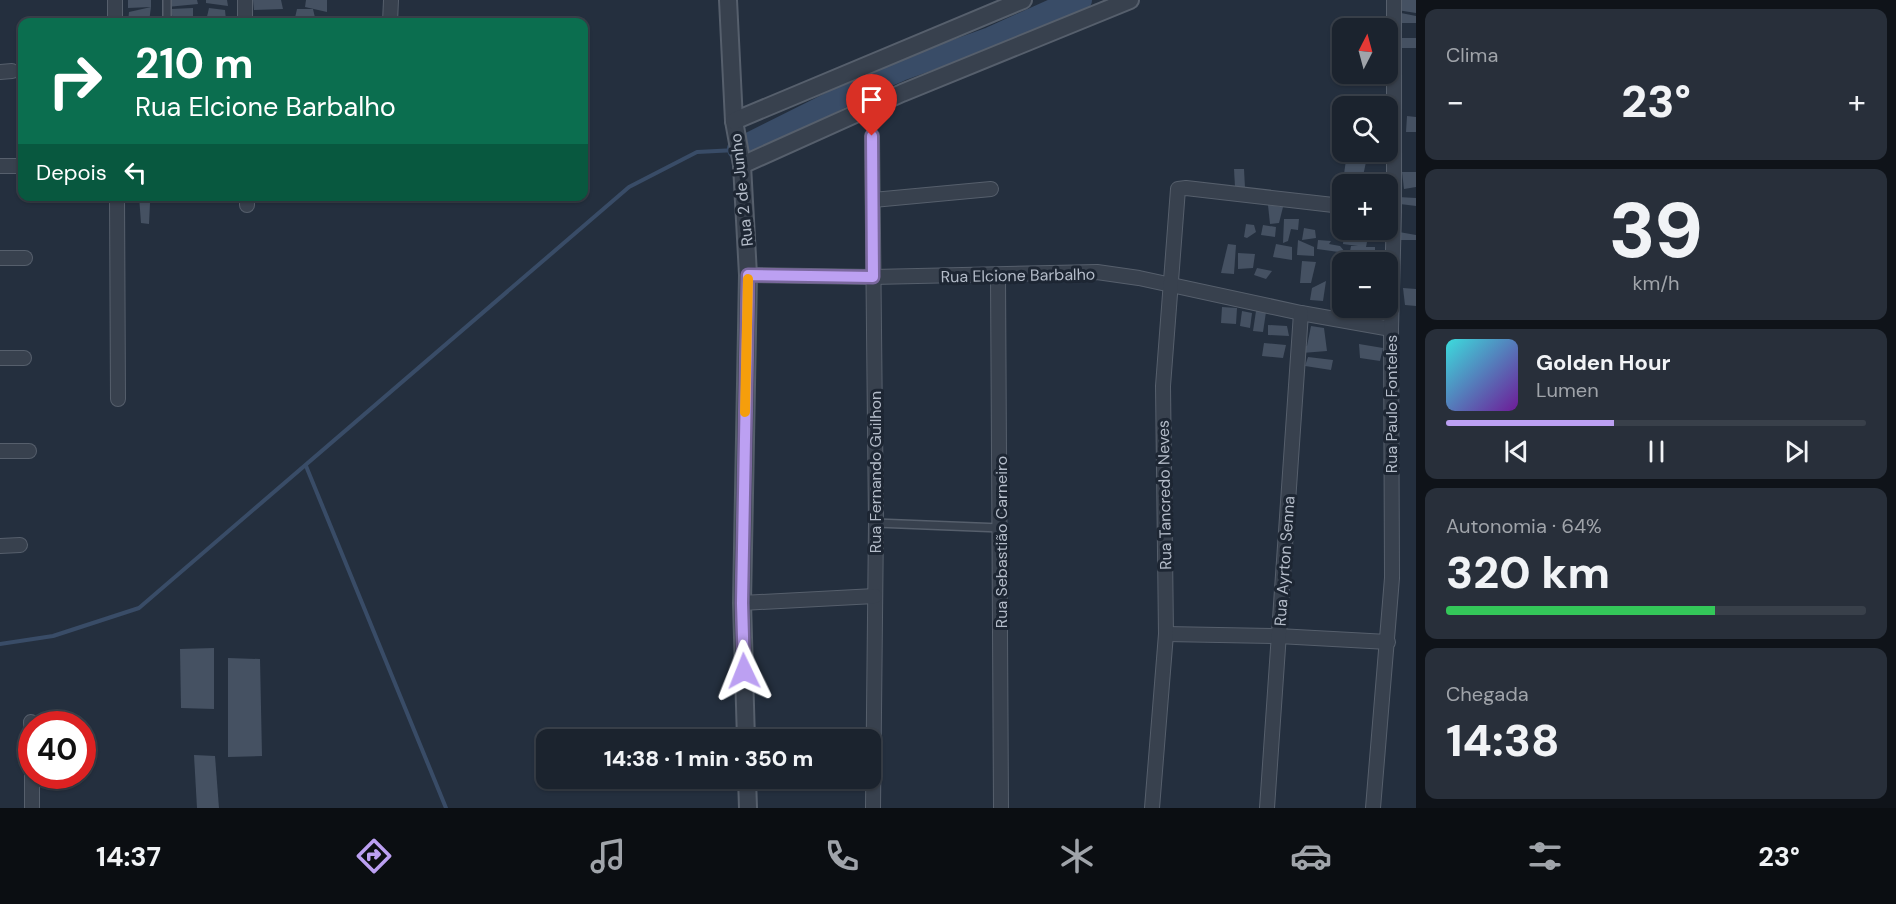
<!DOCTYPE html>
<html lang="pt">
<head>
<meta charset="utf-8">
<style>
	body { margin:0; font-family:"DM Sans",sans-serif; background:#282f3a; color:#f1f3f6; height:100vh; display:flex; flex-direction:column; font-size:22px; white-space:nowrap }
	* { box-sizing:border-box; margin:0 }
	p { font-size:20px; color:#a0a4aa }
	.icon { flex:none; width:33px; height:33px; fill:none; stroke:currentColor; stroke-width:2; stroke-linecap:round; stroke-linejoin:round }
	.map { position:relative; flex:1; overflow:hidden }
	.drawer { display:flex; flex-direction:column; gap:9px; padding:9px; background:#0f1319; width:480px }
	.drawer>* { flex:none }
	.hud { position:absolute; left:18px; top:18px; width:570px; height:183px; border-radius:12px; box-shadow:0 2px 4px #0004,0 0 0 2px #39404a; background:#0b6e4f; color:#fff; overflow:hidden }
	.needle { width:39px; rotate:6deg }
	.fabs { position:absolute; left:1332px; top:18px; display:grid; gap:12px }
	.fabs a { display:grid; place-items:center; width:66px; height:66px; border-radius:12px; background:#1b232e; box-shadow:0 2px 4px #0004,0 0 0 2px #39404a; font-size:30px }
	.speed { position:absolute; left:18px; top:711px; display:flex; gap:12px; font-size:30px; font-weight:700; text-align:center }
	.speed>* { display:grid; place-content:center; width:78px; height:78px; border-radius:50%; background:#1b232e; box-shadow:0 2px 4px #0004,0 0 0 2px #39404a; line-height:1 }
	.speed .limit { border:9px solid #d22; background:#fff; color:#111 }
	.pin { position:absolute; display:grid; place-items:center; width:51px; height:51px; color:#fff; margin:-62px -26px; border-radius:50% 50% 50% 0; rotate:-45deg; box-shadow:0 0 6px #0007 }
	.pin .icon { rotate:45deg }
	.me { position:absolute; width:66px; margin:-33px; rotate:358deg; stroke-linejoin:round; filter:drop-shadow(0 0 4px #0008) }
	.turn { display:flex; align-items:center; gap:21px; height:126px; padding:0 18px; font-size:27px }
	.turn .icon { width:78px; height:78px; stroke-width:2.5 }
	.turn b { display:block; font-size:42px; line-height:51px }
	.then { display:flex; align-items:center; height:57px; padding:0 18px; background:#0003; gap:12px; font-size:22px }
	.big { font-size:45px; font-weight:800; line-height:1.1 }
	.drawer .card { flex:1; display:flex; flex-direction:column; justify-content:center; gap:9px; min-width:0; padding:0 21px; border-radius:12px; background:#282f3a }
	.drawer .dial { align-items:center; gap:0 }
	.dial b { font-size:78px; line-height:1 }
	.song { display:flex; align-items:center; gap:18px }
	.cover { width:72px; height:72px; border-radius:9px; background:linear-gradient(135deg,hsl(180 70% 55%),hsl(280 70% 35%)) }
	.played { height:6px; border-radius:3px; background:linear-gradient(90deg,#bca0f2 40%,#39404a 40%) }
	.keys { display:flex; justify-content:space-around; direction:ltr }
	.heat { display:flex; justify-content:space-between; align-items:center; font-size:33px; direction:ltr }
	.charge { height:9px; border-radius:4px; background:linear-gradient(90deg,#34c759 64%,#39404a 0) }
	.trip { position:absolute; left:536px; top:729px; width:345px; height:60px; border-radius:12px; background:#1b232e; box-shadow:0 2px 4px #0004,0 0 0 2px #39404a; font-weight:800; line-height:60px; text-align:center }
	.dock { display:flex; height:96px; justify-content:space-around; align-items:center; background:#0b0e12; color:#a0a4aa }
	.dock .icon { width:42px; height:42px }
	.dock .current { color:#bca0f2 }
	.dock b { font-size:27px; color:#f1f3f6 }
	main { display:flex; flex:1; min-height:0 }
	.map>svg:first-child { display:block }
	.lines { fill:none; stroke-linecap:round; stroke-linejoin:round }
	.stream { stroke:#394c67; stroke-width:4 }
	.river { stroke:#394c67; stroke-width:22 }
	.building { fill:#455162 }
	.service-casing { stroke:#565f6c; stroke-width:10 }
	.minor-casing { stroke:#565f6c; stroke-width:16 }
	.tertiary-casing { stroke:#565f6c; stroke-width:20 }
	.service { stroke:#38414e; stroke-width:7 }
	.minor { stroke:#38414e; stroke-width:14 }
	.tertiary { stroke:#38414e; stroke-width:16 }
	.route-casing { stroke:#7a689d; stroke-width:15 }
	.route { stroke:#bca0f2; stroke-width:10 }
	.slow { stroke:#f59e0b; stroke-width:10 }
	.labels { text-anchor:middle; stroke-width:6; stroke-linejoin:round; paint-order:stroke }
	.street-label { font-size:16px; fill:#b4bcc9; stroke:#1d2633 }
</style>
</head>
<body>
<main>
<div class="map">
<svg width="1416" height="808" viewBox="0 0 1416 808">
	<rect width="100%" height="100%" fill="#242f3e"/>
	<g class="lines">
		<g class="stream">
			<path d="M306 466 446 808"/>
			<path d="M0 644 53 636 139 608 629 187 697 152 736 150"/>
		</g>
		<path class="river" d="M738 149 868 84 901 70 990 38 1059 7 1081 0"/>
	</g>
	<g class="building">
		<path d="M128 0H151V7L128 8Z"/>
		<path d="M167 0H197L198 4 167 7Z"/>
		<path d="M206 0H227L228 6 206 3Z"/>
		<path d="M253 0H281L283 9 254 10Z"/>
		<path d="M306 0H327V12L305 7Z"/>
		<path d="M1397 0H1416V13L1397 10Z"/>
		<path d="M151 7 149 22H128L129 12Z"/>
		<path d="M193 8V20H173L171 9Z"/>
		<path d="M209 8 225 10 226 20 206 21Z"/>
		<path d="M297 9H313L316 22H294Z"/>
		<path d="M1401 13 1416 16V23H1399Z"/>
		<rect x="1400" y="38" width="16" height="10"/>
		<path d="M1407 116 1416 117V132H1406Z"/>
		<path d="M1346 152H1366V159L1346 158Z"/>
		<path d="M1346 160 1366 162 1363 176 1344 174Z"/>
		<path d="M1234 169H1244L1245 188 1235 187Z"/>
		<path d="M1402 172H1416V187L1404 189Z"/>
		<path d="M1344 179H1363V184H1342Z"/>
		<path d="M139 196H168V202L150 203 149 224 141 223Z"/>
		<path d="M1398 197 1416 198V206L1400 204Z"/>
		<path d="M1268 205 1283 207 1279 223 1270 224Z"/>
		<path d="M1284 219H1299L1298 230 1291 229 1288 241 1283 243Z"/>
		<path d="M1246 224 1254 225 1256 232 1247 238 1244 237Z"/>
		<path d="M1263 225 1276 227 1275 237 1261 235Z"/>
		<path d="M1304 228 1315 230 1316 238 1302 240Z"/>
		<path d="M1356 230H1374V237L1356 234Z"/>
		<path d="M1399 232 1416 235V240H1400Z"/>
		<path d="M1344 234 1368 237 1366 247H1375V254L1350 251 1351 246H1358L1343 244Z"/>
		<path d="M1298 240 1314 247V256L1297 255Z"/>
		<path d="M1318 240 1331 241 1329 244 1340 246 1346 253 1317 249Z"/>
		<path d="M1228 244 1236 245 1234 274 1221 273Z"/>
		<path d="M1276 244 1292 247V260L1273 257Z"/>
		<path d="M1238 253 1255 254 1253 268 1238 269Z"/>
		<path d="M1350 254 1372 257 1371 262 1338 261 1339 256Z"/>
		<path d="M1302 261 1316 262 1311 283H1300Z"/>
		<path d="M1257 268 1272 271 1266 279 1254 275Z"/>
		<path d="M1326 281 1323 301 1310 300 1312 288Z"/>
		<path d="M1403 288 1416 289V306L1405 305Z"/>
		<path d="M1222 307 1237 308 1236 324 1221 323Z"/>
		<path d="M1242 311 1252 313 1250 328 1240 326Z"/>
		<path d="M1256 311 1266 312 1263 332 1253 331Z"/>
		<path d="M1268 325 1287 326 1289 336 1268 335Z"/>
		<path d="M1311 326 1324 328 1327 351 1302 353 1301 347 1307 346Z"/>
		<path d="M1264 343 1286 345 1283 358 1262 356Z"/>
		<path d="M1359 344 1383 348 1380 361 1360 358Z"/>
		<path d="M1308 357 1333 360 1331 370 1305 366Z"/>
		<path d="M214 648V709L181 708 180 649Z"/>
		<path d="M228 658 260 659 262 756 228 757Z"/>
		<path d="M194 755 215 756 219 808H197Z"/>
	</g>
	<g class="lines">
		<g class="service-casing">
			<g id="service">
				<path d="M167 0V22"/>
				<path d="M876 523 1001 528"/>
			</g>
		</g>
		<g class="minor-casing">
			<g id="minor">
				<path d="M115 0V22"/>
				<path d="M245 0V22"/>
				<path d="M390 22 391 0"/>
				<path d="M0 72 12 71"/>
				<path d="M872 136 876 523 873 808"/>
				<path d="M0 166H22"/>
				<path d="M117 196 118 399"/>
				<path d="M247 196V205"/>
				<path d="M873 200 991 189"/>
				<path d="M0 258H25"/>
				<path d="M748 275 873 277 1097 272 1139 278 1301 313 1391 329"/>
				<path d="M998 276 1001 808"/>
				<path d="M0 358H24"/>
				<path d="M0 451H29"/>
				<path d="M0 546 20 545"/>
				<path d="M742 603 875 596"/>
				<path d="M1166 634 1278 636 1388 642"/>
				<path d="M31 722 32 733"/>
				<path d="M32 776V808"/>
				<path d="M1152 808 1166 634 1163 386 1178 189 1186 188 1342 206"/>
				<path d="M1267 808 1301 313"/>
				<path d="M1373 808 1392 578 1391 329 1394 212V0"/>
			</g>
		</g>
		<g class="tertiary-casing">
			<g id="tertiary">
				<path d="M728 0 734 121 742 165 748 275 742 603 746 740"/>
				<path d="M734 121 1023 0"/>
				<path d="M742 165 902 93 1130 0"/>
				<path d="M747 778 748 808"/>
			</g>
		</g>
		<use href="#service" class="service"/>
		<use href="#minor" class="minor"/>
		<use href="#tertiary" class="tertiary"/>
	</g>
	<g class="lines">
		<g class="route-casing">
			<path id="route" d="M744 671 742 603 748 275 873 277 872 136"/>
		</g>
		<use href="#route" class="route"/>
		<path class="slow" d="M745 412 748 279"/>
	</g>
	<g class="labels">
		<g class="street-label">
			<text transform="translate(741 190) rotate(-96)" y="6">Rua 2 de Junho</text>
			<text transform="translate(1018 275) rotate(-1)" y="6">Rua Elcione Barbalho</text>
			<text transform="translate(1391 404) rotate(-90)" y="6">Rua Paulo Fonteles</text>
			<text transform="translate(875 472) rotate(-90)" y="6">Rua Fernando Guilhon</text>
			<text transform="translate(1164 495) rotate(-91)" y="6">Rua Tancredo Neves</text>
			<text transform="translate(1001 542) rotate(-90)" y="6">Rua Sebastião Carneiro</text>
			<text transform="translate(1284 561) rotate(-86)" y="6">Rua Ayrton Senna</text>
		</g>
	</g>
</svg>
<div class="fabs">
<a><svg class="needle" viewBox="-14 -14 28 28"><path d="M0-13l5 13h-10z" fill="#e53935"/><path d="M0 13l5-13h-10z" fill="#a0a4aa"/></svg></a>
<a><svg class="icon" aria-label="search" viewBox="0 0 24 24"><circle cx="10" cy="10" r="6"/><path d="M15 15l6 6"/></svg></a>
<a>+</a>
<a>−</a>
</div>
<div class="speed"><div class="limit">40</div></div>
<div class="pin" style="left:872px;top:136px;background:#d93025"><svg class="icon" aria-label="arrive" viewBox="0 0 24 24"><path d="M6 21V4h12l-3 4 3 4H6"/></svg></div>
<svg class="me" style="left:744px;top:671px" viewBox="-20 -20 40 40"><path d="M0-17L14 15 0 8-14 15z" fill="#bca0f2" stroke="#fff" stroke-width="4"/></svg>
<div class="trip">14:38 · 1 min · 350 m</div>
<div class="hud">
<div class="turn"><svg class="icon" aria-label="right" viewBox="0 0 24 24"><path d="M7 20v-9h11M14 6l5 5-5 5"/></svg><div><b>210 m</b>Rua Elcione Barbalho</div></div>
<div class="then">Depois<svg class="icon" aria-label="left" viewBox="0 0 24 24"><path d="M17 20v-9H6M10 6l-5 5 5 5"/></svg></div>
</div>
</div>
<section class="drawer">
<div class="card"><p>Clima</p>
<div class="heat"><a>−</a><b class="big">23°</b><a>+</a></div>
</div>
<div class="card dial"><b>39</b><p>km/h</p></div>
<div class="card">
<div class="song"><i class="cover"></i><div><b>Golden Hour</b><p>Lumen</p></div></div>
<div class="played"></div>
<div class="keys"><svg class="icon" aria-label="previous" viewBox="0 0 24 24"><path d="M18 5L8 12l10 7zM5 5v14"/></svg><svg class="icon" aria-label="pause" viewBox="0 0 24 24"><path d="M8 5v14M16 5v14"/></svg><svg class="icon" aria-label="next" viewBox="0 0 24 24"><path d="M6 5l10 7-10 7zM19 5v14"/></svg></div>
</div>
<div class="card"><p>Autonomia · 64%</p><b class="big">320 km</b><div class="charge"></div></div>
<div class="card"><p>Chegada</p><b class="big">14:38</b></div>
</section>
</main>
<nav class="dock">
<b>14:37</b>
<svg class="icon current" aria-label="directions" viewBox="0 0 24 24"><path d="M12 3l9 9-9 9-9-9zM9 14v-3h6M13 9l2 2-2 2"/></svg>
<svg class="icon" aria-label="music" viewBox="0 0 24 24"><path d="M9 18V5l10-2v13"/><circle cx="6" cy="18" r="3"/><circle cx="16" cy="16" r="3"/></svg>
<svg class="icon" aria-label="phone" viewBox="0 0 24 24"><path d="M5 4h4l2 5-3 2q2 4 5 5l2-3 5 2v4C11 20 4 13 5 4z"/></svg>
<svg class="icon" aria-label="climate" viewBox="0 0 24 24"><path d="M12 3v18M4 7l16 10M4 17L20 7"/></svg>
<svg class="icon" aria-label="car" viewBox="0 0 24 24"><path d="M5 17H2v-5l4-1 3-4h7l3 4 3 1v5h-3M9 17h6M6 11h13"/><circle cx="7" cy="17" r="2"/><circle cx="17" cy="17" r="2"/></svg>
<svg class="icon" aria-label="filters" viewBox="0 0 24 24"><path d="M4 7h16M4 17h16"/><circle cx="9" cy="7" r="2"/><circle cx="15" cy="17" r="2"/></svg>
<b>23°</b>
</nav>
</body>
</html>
